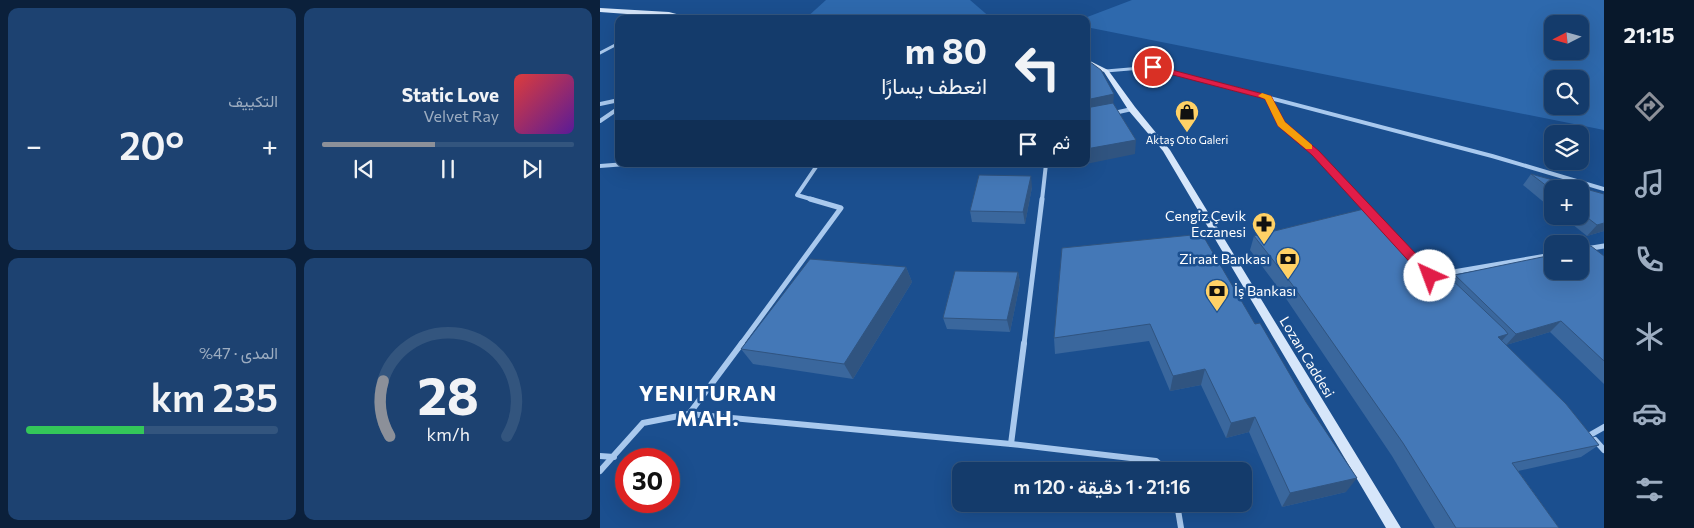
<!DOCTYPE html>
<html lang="ar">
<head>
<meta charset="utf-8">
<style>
	body { margin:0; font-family:Commissioner,Vazirmatn,sans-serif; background:#1d4271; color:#f1f3f6; direction:rtl; height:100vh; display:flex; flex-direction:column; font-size:19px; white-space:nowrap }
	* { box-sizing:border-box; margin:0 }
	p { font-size:16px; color:#9dadc1 }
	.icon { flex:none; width:28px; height:28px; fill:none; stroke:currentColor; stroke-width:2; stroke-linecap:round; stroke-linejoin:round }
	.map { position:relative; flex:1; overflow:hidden; direction:ltr }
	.drawer { display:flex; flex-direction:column; gap:8px; padding:8px; background:#0b203b; width:600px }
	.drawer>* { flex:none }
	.top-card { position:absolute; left:15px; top:15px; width:475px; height:152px; border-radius:10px; box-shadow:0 5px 20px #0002,0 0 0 1px #33557e; direction:rtl; background:#143b6b; color:#f1f3f6; overflow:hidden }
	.needle { width:32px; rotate:264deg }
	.fabs { position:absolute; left:944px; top:15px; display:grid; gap:10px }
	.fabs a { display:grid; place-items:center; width:45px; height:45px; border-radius:10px; background:#143b6b; box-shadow:0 5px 20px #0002,0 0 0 1px #33557e; font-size:25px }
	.speed { position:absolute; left:15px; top:448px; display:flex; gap:10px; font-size:25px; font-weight:700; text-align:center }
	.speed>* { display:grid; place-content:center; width:65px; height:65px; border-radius:50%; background:#143b6b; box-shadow:0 5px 20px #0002,0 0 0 1px #33557e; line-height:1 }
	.speed .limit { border:8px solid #d22; background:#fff; color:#111 }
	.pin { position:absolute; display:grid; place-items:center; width:42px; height:42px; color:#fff; margin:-21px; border:2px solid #fff; border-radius:50%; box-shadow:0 1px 5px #0007 }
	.me { position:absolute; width:55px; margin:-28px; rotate:317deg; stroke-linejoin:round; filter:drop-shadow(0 0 4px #0008) }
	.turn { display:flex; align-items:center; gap:18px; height:105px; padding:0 20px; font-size:22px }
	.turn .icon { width:65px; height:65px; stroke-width:2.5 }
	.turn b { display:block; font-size:35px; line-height:42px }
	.then { display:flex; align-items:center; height:48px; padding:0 20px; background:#0003; gap:10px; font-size:19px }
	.big { font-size:38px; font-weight:600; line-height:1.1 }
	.drawer .card { flex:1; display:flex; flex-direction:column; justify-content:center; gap:8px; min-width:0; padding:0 18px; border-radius:10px; background:#1d4271 }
	.drawer .dial { align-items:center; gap:0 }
	.dial svg { height:130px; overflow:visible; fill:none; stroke:#33557e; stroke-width:7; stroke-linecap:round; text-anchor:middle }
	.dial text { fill:#f1f3f6; stroke:none }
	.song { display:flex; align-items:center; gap:15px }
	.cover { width:60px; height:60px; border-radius:8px; background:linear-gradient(135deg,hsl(0 70% 55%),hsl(270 70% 35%)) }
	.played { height:5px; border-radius:2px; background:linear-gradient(90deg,#8c9099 45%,#33557e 45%) }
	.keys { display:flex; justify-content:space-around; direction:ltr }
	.heat { display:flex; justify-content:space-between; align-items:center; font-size:28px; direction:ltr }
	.charge { height:8px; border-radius:4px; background:linear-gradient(90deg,#34c759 47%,#33557e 0) }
	.drawer .tiles { flex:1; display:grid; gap:8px; grid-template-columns:repeat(2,1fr) }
	.trip { position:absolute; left:352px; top:462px; width:300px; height:50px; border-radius:10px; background:#143b6b; box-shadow:0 5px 20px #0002,0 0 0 1px #33557e; font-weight:600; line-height:50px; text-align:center; direction:rtl }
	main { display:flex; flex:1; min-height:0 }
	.dock { display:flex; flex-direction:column; width:90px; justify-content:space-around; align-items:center; background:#08182b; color:#9dadc1 }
	.dock .icon { width:35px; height:35px }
	.dock .current { color:#8c9099 }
	.dock b { font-size:22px; color:#f1f3f6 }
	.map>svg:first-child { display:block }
	.green { fill:#2e69ad; fill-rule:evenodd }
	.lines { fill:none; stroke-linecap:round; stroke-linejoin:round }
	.street-far3 { stroke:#a9c9ee; stroke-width:3 }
	.street-far2 { stroke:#a9c9ee; stroke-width:4 }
	.street-far1 { stroke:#a9c9ee; stroke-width:5 }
	.street { stroke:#a9c9ee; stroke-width:6 }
	.secondary { fill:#d6e6fa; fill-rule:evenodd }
	.wall { fill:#3a679d }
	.shaded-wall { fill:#305480 }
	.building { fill:#4478b7; stroke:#305480 }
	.route { fill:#e11d48; stroke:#92132f }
	.slow { fill:#f59e0b }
	.labels { text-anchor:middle; stroke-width:5; stroke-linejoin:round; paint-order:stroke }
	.far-poi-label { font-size:11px; fill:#fff; stroke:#1b4f8f }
	.poi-label { font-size:14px; fill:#fff; stroke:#1b4f8f; text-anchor:end }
	.street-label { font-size:14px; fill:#fff; stroke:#1b4f8f }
	.near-district-label { font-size:22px; font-weight:bold; letter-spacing:1px; fill:#fff; stroke:#1b4f8f }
</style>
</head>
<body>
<main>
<nav class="dock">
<b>21:15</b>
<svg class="icon current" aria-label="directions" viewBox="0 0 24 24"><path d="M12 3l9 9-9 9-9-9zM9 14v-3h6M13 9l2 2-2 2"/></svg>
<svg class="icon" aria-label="music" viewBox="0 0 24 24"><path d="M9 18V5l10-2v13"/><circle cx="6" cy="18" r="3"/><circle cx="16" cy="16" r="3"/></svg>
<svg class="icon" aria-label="phone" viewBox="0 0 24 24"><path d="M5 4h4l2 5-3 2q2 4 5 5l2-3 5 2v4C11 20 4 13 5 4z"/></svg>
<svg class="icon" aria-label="climate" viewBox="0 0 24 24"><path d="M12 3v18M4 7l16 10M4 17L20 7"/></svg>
<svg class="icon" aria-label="car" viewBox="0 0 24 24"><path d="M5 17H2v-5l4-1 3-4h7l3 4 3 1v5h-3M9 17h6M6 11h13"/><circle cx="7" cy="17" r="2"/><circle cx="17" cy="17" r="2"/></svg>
<svg class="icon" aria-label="filters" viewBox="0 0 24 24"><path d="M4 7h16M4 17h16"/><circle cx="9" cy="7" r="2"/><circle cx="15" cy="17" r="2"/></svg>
</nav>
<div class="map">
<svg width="1004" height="528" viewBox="0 0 1004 528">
	<rect width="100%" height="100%" fill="#1b4f8f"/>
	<g class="green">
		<path d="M226 0H370L392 19H205Z"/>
		<path d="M532 0H1004V130L486 27V19H482ZM952 24H980V51H952ZM952 79H980V106H952Z"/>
	</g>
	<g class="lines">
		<g class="street-far3">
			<path d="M0 53 19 43"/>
			<path d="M506 71 553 67 633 88"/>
		</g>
		<g class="street-far2">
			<path d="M628 87 892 156 1004 189"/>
			<path d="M669 97 681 124 716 153 759 200"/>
			<path d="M0 104 19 100"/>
			<path d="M514 113 532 109"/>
			<path d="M0 121 19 108"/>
			<path d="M0 166 26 164"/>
			<path d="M214 200 197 195 218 164"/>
			<path d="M442 200 446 164"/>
		</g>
		<g class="street-far1">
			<path d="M758 199 770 212"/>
			<path d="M805 249 836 283"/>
			<path d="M980 250 1004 246"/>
			<path d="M830 276 952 255"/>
			<path d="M141 344 241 208 210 199"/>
			<path d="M424 344 442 199"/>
		</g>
		<g class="street">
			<path d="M89 414 411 444 556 461 567 471"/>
			<path d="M990 435 1004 427"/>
			<path d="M995 440 1004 450"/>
			<path d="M411 444 424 343"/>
			<path d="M0 456 14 457"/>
			<path d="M0 471 43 423 89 414 142 343"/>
			<path d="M577 504 581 528"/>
		</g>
		<g class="secondary">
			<path d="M0 8 69 12 95 19 0 12Z"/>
			<path d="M486 59 508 70 535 107 570 150 801 528H786L563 151 529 111 504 72 486 64Z"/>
		</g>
	</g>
	<g class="wall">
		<path d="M931 174 1004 194V231L987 236 962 216H980V189H952V209L923 185Z"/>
		<path d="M432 187 425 224 372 222 370 211Z"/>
		<path d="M602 234 746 492 682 507 649 432 626 438 601 385 570 391 549 341 455 354 454 338Z"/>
		<path d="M654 236 831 278 852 280 855 275 1004 256V384L950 332 906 345 999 445 981 457 918 471 959 528H835L792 456 685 297 650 250Z"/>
		<path d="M306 267 312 282 253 379 153 364 141 349Z"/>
		<path d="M418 272 420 283 410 332 347 329 343 318Z"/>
	</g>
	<g class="shaded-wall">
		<path d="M514 94 513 108 486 114V100Z"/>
		<path d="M536 140 535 154 486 164V149Z"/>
		<path d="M472 164H486L472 166Z"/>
		<path d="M431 176 432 187 425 224 423 212Z"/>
		<path d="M1004 223V231L987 236 997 225Z"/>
		<path d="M306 267 312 282 253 379 244 364Z"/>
		<path d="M418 272 420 283 410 332 407 320Z"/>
		<path d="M961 321 950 332 906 345 916 334Z"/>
		<path d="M908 334 895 348 898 337Z"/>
		<path d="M605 369 601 385 570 391 573 376Z"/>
		<path d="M655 417 649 432 626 438 631 423Z"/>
		<path d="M757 478 746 492 682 507 690 493Z"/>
	</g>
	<g class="building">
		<path d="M486 59 501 70 514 94 486 100Z"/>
		<path d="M513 103 536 140 486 149V108Z"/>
		<path d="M931 174 1004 194V223L997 225 980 212V189H952V190Z"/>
		<path d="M379 175 431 176 423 212 370 211Z"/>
		<path d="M768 208 831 278 847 275 905 330 908 334 898 337 966 404 999 445 912 463 959 528H856L803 443 691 283 654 236Z"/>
		<path d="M602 234 655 324 660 323 706 402 757 478 690 493 655 417 631 423 605 369 573 376 550 324 454 338 462 248Z"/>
		<path d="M991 246 1004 256V361L961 321 916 334 855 275 952 255V271H980V249Z"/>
		<path d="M210 259 306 267 244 364 141 349Z"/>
		<path d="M355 271 418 272 407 320 343 318Z"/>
	</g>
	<path class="route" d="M553 65 671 96 685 122 719 151 834 273 836 276 834 280H826L712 155 678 126 665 99 550 69 549 67Z"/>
	<path class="slow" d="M662 93 671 96 685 122 712 145V149H706L678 126 665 99 658 96Z"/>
	<defs>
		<g id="shop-pin" transform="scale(1.25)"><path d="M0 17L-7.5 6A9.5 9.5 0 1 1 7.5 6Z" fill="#ffd166" stroke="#1b4f8f"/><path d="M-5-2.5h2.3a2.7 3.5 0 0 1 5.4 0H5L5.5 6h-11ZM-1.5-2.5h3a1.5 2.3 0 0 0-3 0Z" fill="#111"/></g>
		<g id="pharmacy-pin" transform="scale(1.25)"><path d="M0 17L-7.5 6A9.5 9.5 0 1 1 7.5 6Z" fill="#ffd166" stroke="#1b4f8f"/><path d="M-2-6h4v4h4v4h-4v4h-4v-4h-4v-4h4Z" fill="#111"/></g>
		<g id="bank-pin" transform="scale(1.25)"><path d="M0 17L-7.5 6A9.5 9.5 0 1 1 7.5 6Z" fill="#ffd166" stroke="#1b4f8f"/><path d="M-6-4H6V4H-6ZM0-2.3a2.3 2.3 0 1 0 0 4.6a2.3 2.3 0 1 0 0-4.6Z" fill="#111"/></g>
	</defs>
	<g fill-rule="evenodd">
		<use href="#shop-pin" x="587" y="112"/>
		<use href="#pharmacy-pin" x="664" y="224"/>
		<use href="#bank-pin" x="688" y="259"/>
		<use href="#bank-pin" x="617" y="291"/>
	</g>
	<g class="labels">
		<g class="far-poi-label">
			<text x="587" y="144">Aktaş Oto Galeri</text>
		</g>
		<g class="poi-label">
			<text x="646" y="221">Cengiz Çevik<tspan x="646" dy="16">Eczanesi</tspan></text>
			<text x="670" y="264">Ziraat Bankası</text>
			<text x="634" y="296" text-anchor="start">İş Bankası</text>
		</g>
		<g class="street-label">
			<text transform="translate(707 357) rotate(59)" y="5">Lozan Caddesi</text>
		</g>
		<g class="near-district-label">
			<text x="108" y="401">YENITURAN<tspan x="108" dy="25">MAH.</tspan></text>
		</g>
	</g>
</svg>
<div class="fabs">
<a><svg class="needle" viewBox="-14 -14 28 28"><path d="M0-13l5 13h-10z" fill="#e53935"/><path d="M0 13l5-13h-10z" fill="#9dadc1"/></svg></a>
<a><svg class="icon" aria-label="search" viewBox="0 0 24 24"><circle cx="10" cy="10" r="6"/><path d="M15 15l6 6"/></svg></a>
<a><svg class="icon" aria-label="layers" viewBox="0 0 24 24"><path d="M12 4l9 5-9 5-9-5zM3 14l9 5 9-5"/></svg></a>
<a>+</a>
<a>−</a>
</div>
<div class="speed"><div class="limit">30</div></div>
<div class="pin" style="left:553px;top:67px;background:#d93025"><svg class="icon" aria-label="arrive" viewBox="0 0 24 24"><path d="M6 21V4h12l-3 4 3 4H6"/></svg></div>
<svg class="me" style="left:830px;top:276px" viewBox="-20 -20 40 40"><circle r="19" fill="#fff"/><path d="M0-13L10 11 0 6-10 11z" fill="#e11d48"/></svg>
<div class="trip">21:16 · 1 دقيقة · 120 m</div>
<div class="top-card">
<div class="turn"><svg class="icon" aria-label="left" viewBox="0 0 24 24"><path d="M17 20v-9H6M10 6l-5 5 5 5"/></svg><div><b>80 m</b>انعطف يسارًا</div></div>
<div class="then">ثم<svg class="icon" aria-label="arrive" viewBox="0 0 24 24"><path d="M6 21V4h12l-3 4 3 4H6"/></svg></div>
</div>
</div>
<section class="drawer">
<div class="tiles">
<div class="card">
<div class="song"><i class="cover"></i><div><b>Static Love</b><p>Velvet Ray</p></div></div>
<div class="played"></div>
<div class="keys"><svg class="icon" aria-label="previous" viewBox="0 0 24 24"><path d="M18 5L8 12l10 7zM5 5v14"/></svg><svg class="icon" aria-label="pause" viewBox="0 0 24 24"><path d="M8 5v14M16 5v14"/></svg><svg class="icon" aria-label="next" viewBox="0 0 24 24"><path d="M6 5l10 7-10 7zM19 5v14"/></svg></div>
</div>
<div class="card"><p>التكييف</p>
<div class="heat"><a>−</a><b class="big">20°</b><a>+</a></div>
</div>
<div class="card dial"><svg viewBox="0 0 100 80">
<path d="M14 69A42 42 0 1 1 86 69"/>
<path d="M14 69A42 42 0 0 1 10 35" stroke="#8c9099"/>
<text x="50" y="56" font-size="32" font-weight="700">28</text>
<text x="50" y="72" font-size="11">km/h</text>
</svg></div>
<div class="card"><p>المدى · 47%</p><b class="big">235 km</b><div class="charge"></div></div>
</div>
</section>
</main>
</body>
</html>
